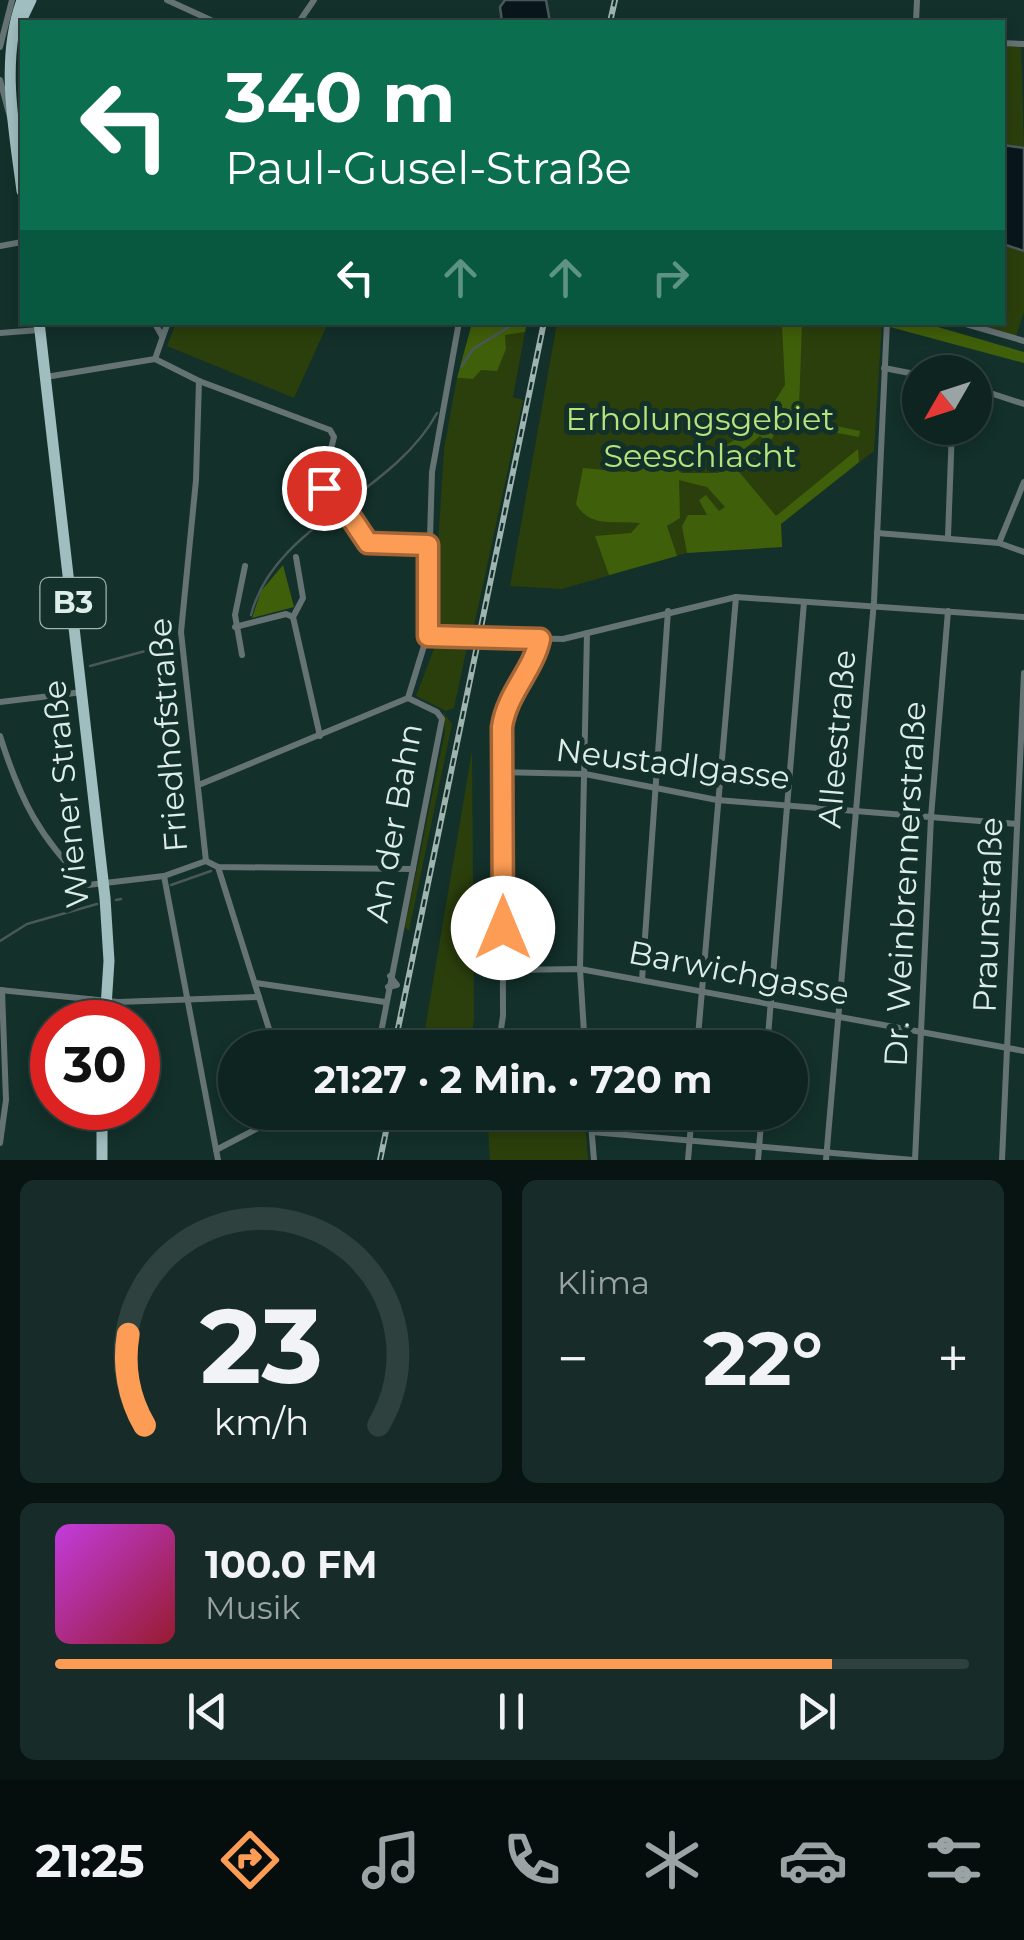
<!DOCTYPE html>
<html lang="de">
<head>
<meta charset="utf-8">
<style>
	body { margin:0; font-family:Montserrat,sans-serif; background:#172c29; color:#f1f3f6; height:100vh; display:flex; flex-direction:column; font-size:38px; white-space:nowrap }
	* { box-sizing:border-box; margin:0 }
	p { font-size:32px; color:#9ba4a5 }
	.icon { flex:none; width:55px; height:55px; fill:none; stroke:currentColor; stroke-width:2; stroke-linecap:round; stroke-linejoin:round }
	.map { position:relative; height:1160px; overflow:hidden }
	.side { display:flex; flex-direction:column; gap:20px; padding:20px; background:#081412; flex:1 }
	.side>* { flex:none }
	.guide { position:absolute; left:20px; top:20px; width:985px; height:305px; border-radius:0px; box-shadow:0 5px 15px #0003,0 0 0 2px #2e413e; background:#0b6e4f; color:#fff; overflow:hidden }
	.needle { width:65px; rotate:231deg }
	.fabs { position:absolute; left:902px; top:355px; display:grid; gap:20px }
	.fabs a { display:grid; place-items:center; width:90px; height:90px; border-radius:50%; background:#0e2420; box-shadow:0 5px 15px #0003,0 0 0 2px #2e413e; font-size:50px }
	.speed { position:absolute; left:30px; top:1000px; display:flex; gap:20px; font-size:50px; font-weight:700; text-align:center }
	.speed>* { display:grid; place-content:center; width:130px; height:130px; border-radius:50%; background:#0e2420; box-shadow:0 5px 15px #0003,0 0 0 2px #2e413e; line-height:1 }
	.speed .limit { border:15px solid #d22; background:#fff; color:#111 }
	.pin { position:absolute; display:grid; place-items:center; width:85px; height:85px; color:#fff; margin:-42px; border:5px solid #fff; border-radius:50%; box-shadow:0 2px 10px #0007 }
	.me { position:absolute; width:110px; margin:-55px; rotate:0deg; stroke-linejoin:round; filter:drop-shadow(0 0 8px #0008) }
	.turn { display:flex; align-items:center; gap:35px; height:210px; padding:0 40px; font-size:45px }
	.turn .icon { width:130px; height:130px; stroke-width:2.5 }
	.turn b { display:block; font-size:70px; line-height:85px }
	.lanes { display:flex; align-items:center; height:95px; padding:0 40px; background:#0003; justify-content:center; gap:50px; direction:ltr }
	.lanes .off { opacity:.35 }
	.big { font-size:75px; font-weight:700; line-height:1.1 }
	.side .widget { flex:1; display:flex; flex-direction:column; justify-content:center; gap:15px; min-width:0; padding:0 35px; border-radius:15px; background:#172c29 }
	.side .dial { align-items:center; gap:0 }
	.dial svg { height:260px; overflow:visible; fill:none; stroke:#2e413e; stroke-width:7; stroke-linecap:round; text-anchor:middle }
	.dial text { fill:#f1f3f6; stroke:none }
	.song { display:flex; align-items:center; gap:30px }
	.cover { width:120px; height:120px; border-radius:15px; background:linear-gradient(135deg,hsl(290 70% 55%),hsl(350 70% 35%)) }
	.played { height:10px; border-radius:5px; background:linear-gradient(90deg,#fd9d55 85%,#2e413e 85%) }
	.keys { display:flex; justify-content:space-around; direction:ltr }
	.heat { display:flex; justify-content:space-between; align-items:center; font-size:55px; direction:ltr }
	.side .tiles { flex:1; display:grid; gap:20px; grid-template-columns:1fr 1fr }
	.widget:last-child { grid-column:span 2 }
	.trip { position:absolute; left:218px; top:1030px; width:590px; height:100px; border-radius:50px; background:#0e2420; box-shadow:0 5px 15px #0003,0 0 0 2px #2e413e; font-weight:700; line-height:100px; text-align:center }
	.dock { display:flex; height:160px; justify-content:space-around; align-items:center; background:#060e0d; color:#9ba4a5 }
	.dock .icon { width:70px; height:70px }
	.dock .current { color:#fd9d55 }
	.dock b { font-size:45px; color:#f1f3f6 }
	.map>svg:first-child { display:block }
	.green { fill:#2b3f0c }
	.forest { fill:#405f0a }
	.water { fill:#09171d; stroke:#49585a; stroke-width:2.5 }
	.lines { fill:none; stroke-linecap:round; stroke-linejoin:round }
	.stream { stroke:#49585a; stroke-width:2.5 }
	.minor { stroke:#657374; stroke-width:6 }
	.primary { stroke:#a0bdbf; stroke-width:11 }
	.rail-casing { stroke:#9fb4af; stroke-width:6 }
	.rail { stroke:#13302a; stroke-width:2.5; stroke-dasharray:8; stroke-linecap:butt }
	.route-casing { stroke:#a46637; stroke-width:25 }
	.route { stroke:#fd9d55; stroke-width:18 }
	.labels { text-anchor:middle; stroke-width:10; stroke-linejoin:round; paint-order:stroke }
	.shield { fill:#13302a; stroke:#a0b5b0; stroke-width:2.5 }
	.shield-label { font-size:30px; font-weight:bold; fill:#ddeee9 }
	.park-label { font-size:32px; fill:#b4e47b; stroke:#13302a }
	.street-label { font-size:32px; fill:#ddeee9; stroke:#13302a }
</style>
</head>
<body>
<div class="map">
<svg width="1024" height="1160" viewBox="0 0 1024 1160">
	<rect width="100%" height="100%" fill="#13302a"/>
	<g class="green">
		<path d="M1003 43 1021 44 1024 148 1003 145Z"/>
		<path d="M1003 244 1024 251V312L1016 336 974 323 1002 322Z"/>
		<path d="M176 323V322L328 323 294 398 167 346Z"/>
		<path d="M557 323H882L874 451 781 524 782 547 697 550 562 589 510 586Z"/>
		<path d="M525 332 513 397 523 400 474 626 438 631 433 625 444 449 457 378 473 379 505 334Z"/>
		<path d="M442 644 467 647 454 708 446 711 416 696 434 649Z"/>
		<path d="M443 712 452 724 409 931 405 927 445 732Z"/>
		<path d="M472 751 474 1020 469 1047H422Z"/>
		<path d="M585 1120 588 1160H490L488 1127Z"/>
	</g>
	<g class="forest">
		<path d="M786 322 802 323 799 409 822 423 860 431 859 437 821 430 775 433 769 444 760 436 730 461 776 516 858 449 859 462 781 524 782 547 687 553 682 526 688 515H707L699 500 706 495 719 511 725 507 707 487 679 480 680 518 667 526 677 556 609 575 595 536 631 533 640 523C615 520 591 529 576 504L583 468 625 472 634 464 655 469 665 463 682 473H719L709 456 761 423 785 385 782 326Z"/>
		<path d="M891 322 924 323 1024 352V363L890 327Z"/>
		<path d="M472 323H527L525 332 505 335 506 349 497 371 481 370 473 379 457 378Z"/>
		<path d="M283 565 294 607 252 618 261 591Z"/>
	</g>
	<g class="water">
		<path d="M505 0H546L550 22H502L500 7Z"/>
		<path d="M1003 145 1024 148V251L1003 244Z"/>
	</g>
	<g class="lines">
		<g class="stream">
			<path d="M462 366 473 349 517 322"/>
			<path d="M251 615C274 524 393 495 437 413"/>
			<path d="M90 666 171 644"/>
			<path d="M171 885 211 871"/>
			<path d="M116 900 121 899"/>
			<path d="M0 941 27 924 97 904"/>
		</g>
		<g class="minor">
			<path d="M167 0 215 22"/>
			<path d="M299 22 314 0"/>
			<path d="M916 22 917 0"/>
			<path d="M1002 43 1024 44"/>
			<path d="M0 47 12 0"/>
			<path d="M0 80 11 121"/>
			<path d="M0 246 22 242"/>
			<path d="M154 322 162 336"/>
			<path d="M959 322 1024 341"/>
			<path d="M0 333 39 330"/>
			<path d="M155 359 168 322"/>
			<path d="M884 368 920 375"/>
			<path d="M46 377 155 359 199 381"/>
			<path d="M199 381 196 480 181 632 206 861"/>
			<path d="M199 381 330 430 334 437 322 483 366 540 428 545"/>
			<path d="M975 388 1024 404"/>
			<path d="M877 533 999 543 1024 552"/>
			<path d="M948 537 952 428"/>
			<path d="M999 543 1024 482"/>
			<path d="M296 557 303 598 293 617 320 736"/>
			<path d="M235 627 286 614 293 617"/>
			<path d="M427 636 563 639 736 597 1024 617"/>
			<path d="M242 655 235 615 245 566"/>
			<path d="M408 698 427 636 432 472 459 322"/>
			<path d="M0 702 83 692"/>
			<path d="M0 736C20 799 39 838 88 885L164 876 206 861"/>
			<path d="M502 772 585 774 717 800 1017 824"/>
			<path d="M201 784 408 698"/>
			<path d="M206 861 218 867 413 869"/>
			<path d="M218 867 275 1048"/>
			<path d="M164 876 218 1160"/>
			<path d="M503 970 580 969 1024 1051"/>
			<path d="M642 980 668 611"/>
			<path d="M256 983 385 1002"/>
			<path d="M388 987 397 985 390 976"/>
			<path d="M0 990 118 1002 259 997"/>
			<path d="M90 999 95 1022"/>
			<path d="M378 1048 442 719 437 712 408 698"/>
			<path d="M498 1048 503 1016 502 727C507 693 532 671 540 639"/>
			<path d="M585 1048 580 969 587 633"/>
			<path d="M697 1048 736 597"/>
			<path d="M767 1048 804 602"/>
			<path d="M590 1112 594 1160"/>
			<path d="M482 1123 484 1112"/>
			<path d="M592 1132 913 1160"/>
			<path d="M0 1143 6 1100 2 990"/>
			<path d="M216 1150 289 1112"/>
			<path d="M688 1160 692 1112"/>
			<path d="M758 1160 762 1112"/>
			<path d="M826 1160 874 601 887 322"/>
			<path d="M915 1160 931 817 948 611"/>
			<path d="M1002 1160 1024 673"/>
		</g>
		<g class="primary">
			<path d="M22 0C0 60 14 128 22 191"/>
			<path d="M20 23 31 0"/>
			<path d="M39 322 105 898 109 961 105 1022"/>
			<path d="M102 1108V1160"/>
		</g>
		<g class="rail-casing">
			<g id="rail">
				<path d="M610 22 615 0"/>
				<path d="M394 1048 544 322"/>
				<path d="M380 1160 390 1112"/>
			</g>
		</g>
		<use href="#rail" class="rail"/>
	</g>
	<g class="lines">
		<g class="route-casing">
			<path id="route" d="M324 488 342 504 368 543 428 545V636L540 639C533 671 507 693 502 727L503 928"/>
		</g>
		<use href="#route" class="route"/>
	</g>
	<g class="labels">
		<rect class="shield" x="40.5" y="578" width="65" height="50" rx="8"/>
		<g class="shield-label">
			<text x="73" y="613">B3</text>
		</g>
		<g class="park-label">
			<text x="700" y="430">Erholungsgebiet<tspan x="700" dy="37">Seeschlacht</tspan></text>
		</g>
		<g class="street-label">
			<text transform="translate(168 735) rotate(-94)" y="11">Friedhofstraße</text>
			<text transform="translate(837 739) rotate(-85)" y="11">Alleestraße</text>
			<text transform="translate(673 764) rotate(7)" y="11">Neustadlgasse</text>
			<text transform="translate(66 794) rotate(-96)" y="11">Wiener Straße</text>
			<text transform="translate(394 823) rotate(-80)" y="11">An der Bahn</text>
			<text transform="translate(905 884) rotate(-87)" y="11">Dr. Weinbrennerstraße</text>
			<text transform="translate(988 915) rotate(-88)" y="11">Praunstraße</text>
			<text transform="translate(739 973) rotate(11)" y="11">Barwichgasse</text>
		</g>
	</g>
</svg>
<div class="fabs">
<a><svg class="needle" viewBox="-14 -14 28 28"><path d="M0-13l5 13h-10z" fill="#e53935"/><path d="M0 13l5-13h-10z" fill="#9ba4a5"/></svg></a>
</div>
<div class="speed"><div class="limit">30</div></div>
<div class="pin" style="left:324px;top:488px;background:#d93025"><svg class="icon" aria-label="arrive" viewBox="0 0 24 24"><path d="M6 21V4h12l-3 4 3 4H6"/></svg></div>
<svg class="me" style="left:503px;top:928px" viewBox="-20 -20 40 40"><circle r="19" fill="#fff"/><path d="M0-13L10 11 0 6-10 11z" fill="#fd9d55"/></svg>
<div class="trip">21:27 · 2 Min. · 720 m</div>
<div class="guide">
<div class="turn"><svg class="icon" aria-label="left" viewBox="0 0 24 24"><path d="M17 20v-9H6M10 6l-5 5 5 5"/></svg><div><b>340 m</b>Paul-Gusel-Straße</div></div>
<div class="lanes"><svg class="icon" aria-label="left" viewBox="0 0 24 24"><path d="M17 20v-9H6M10 6l-5 5 5 5"/></svg><svg class="icon off" aria-label="ahead" viewBox="0 0 24 24"><path d="M12 20V5M6 11l6-6 6 6"/></svg><svg class="icon off" aria-label="ahead" viewBox="0 0 24 24"><path d="M12 20V5M6 11l6-6 6 6"/></svg><svg class="icon off" aria-label="right" viewBox="0 0 24 24"><path d="M7 20v-9h11M14 6l5 5-5 5"/></svg></div>
</div>
</div>
<section class="side">
<div class="tiles">
<div class="widget dial"><svg viewBox="0 0 100 80">
<path d="M14 69A42 42 0 1 1 86 69"/>
<path d="M14 69A42 42 0 0 1 9 41" stroke="#fd9d55"/>
<text x="50" y="56" font-size="32" font-weight="700">23</text>
<text x="50" y="72" font-size="11">km/h</text>
</svg></div>
<div class="widget"><p>Klima</p>
<div class="heat"><a>−</a><b class="big">22°</b><a>+</a></div>
</div>
<div class="widget">
<div class="song"><i class="cover"></i><div><b>100.0 FM</b><p>Musik</p></div></div>
<div class="played"></div>
<div class="keys"><svg class="icon" aria-label="previous" viewBox="0 0 24 24"><path d="M18 5L8 12l10 7zM5 5v14"/></svg><svg class="icon" aria-label="pause" viewBox="0 0 24 24"><path d="M8 5v14M16 5v14"/></svg><svg class="icon" aria-label="next" viewBox="0 0 24 24"><path d="M6 5l10 7-10 7zM19 5v14"/></svg></div>
</div>
</div>
</section>
<nav class="dock">
<b>21:25</b>
<svg class="icon current" aria-label="directions" viewBox="0 0 24 24"><path d="M12 3l9 9-9 9-9-9zM9 14v-3h6M13 9l2 2-2 2"/></svg>
<svg class="icon" aria-label="music" viewBox="0 0 24 24"><path d="M9 18V5l10-2v13"/><circle cx="6" cy="18" r="3"/><circle cx="16" cy="16" r="3"/></svg>
<svg class="icon" aria-label="phone" viewBox="0 0 24 24"><path d="M5 4h4l2 5-3 2q2 4 5 5l2-3 5 2v4C11 20 4 13 5 4z"/></svg>
<svg class="icon" aria-label="climate" viewBox="0 0 24 24"><path d="M12 3v18M4 7l16 10M4 17L20 7"/></svg>
<svg class="icon" aria-label="car" viewBox="0 0 24 24"><path d="M5 17H2v-5l4-1 3-4h7l3 4 3 1v5h-3M9 17h6M6 11h13"/><circle cx="7" cy="17" r="2"/><circle cx="17" cy="17" r="2"/></svg>
<svg class="icon" aria-label="filters" viewBox="0 0 24 24"><path d="M4 7h16M4 17h16"/><circle cx="9" cy="7" r="2"/><circle cx="15" cy="17" r="2"/></svg>
</nav>
</body>
</html>
